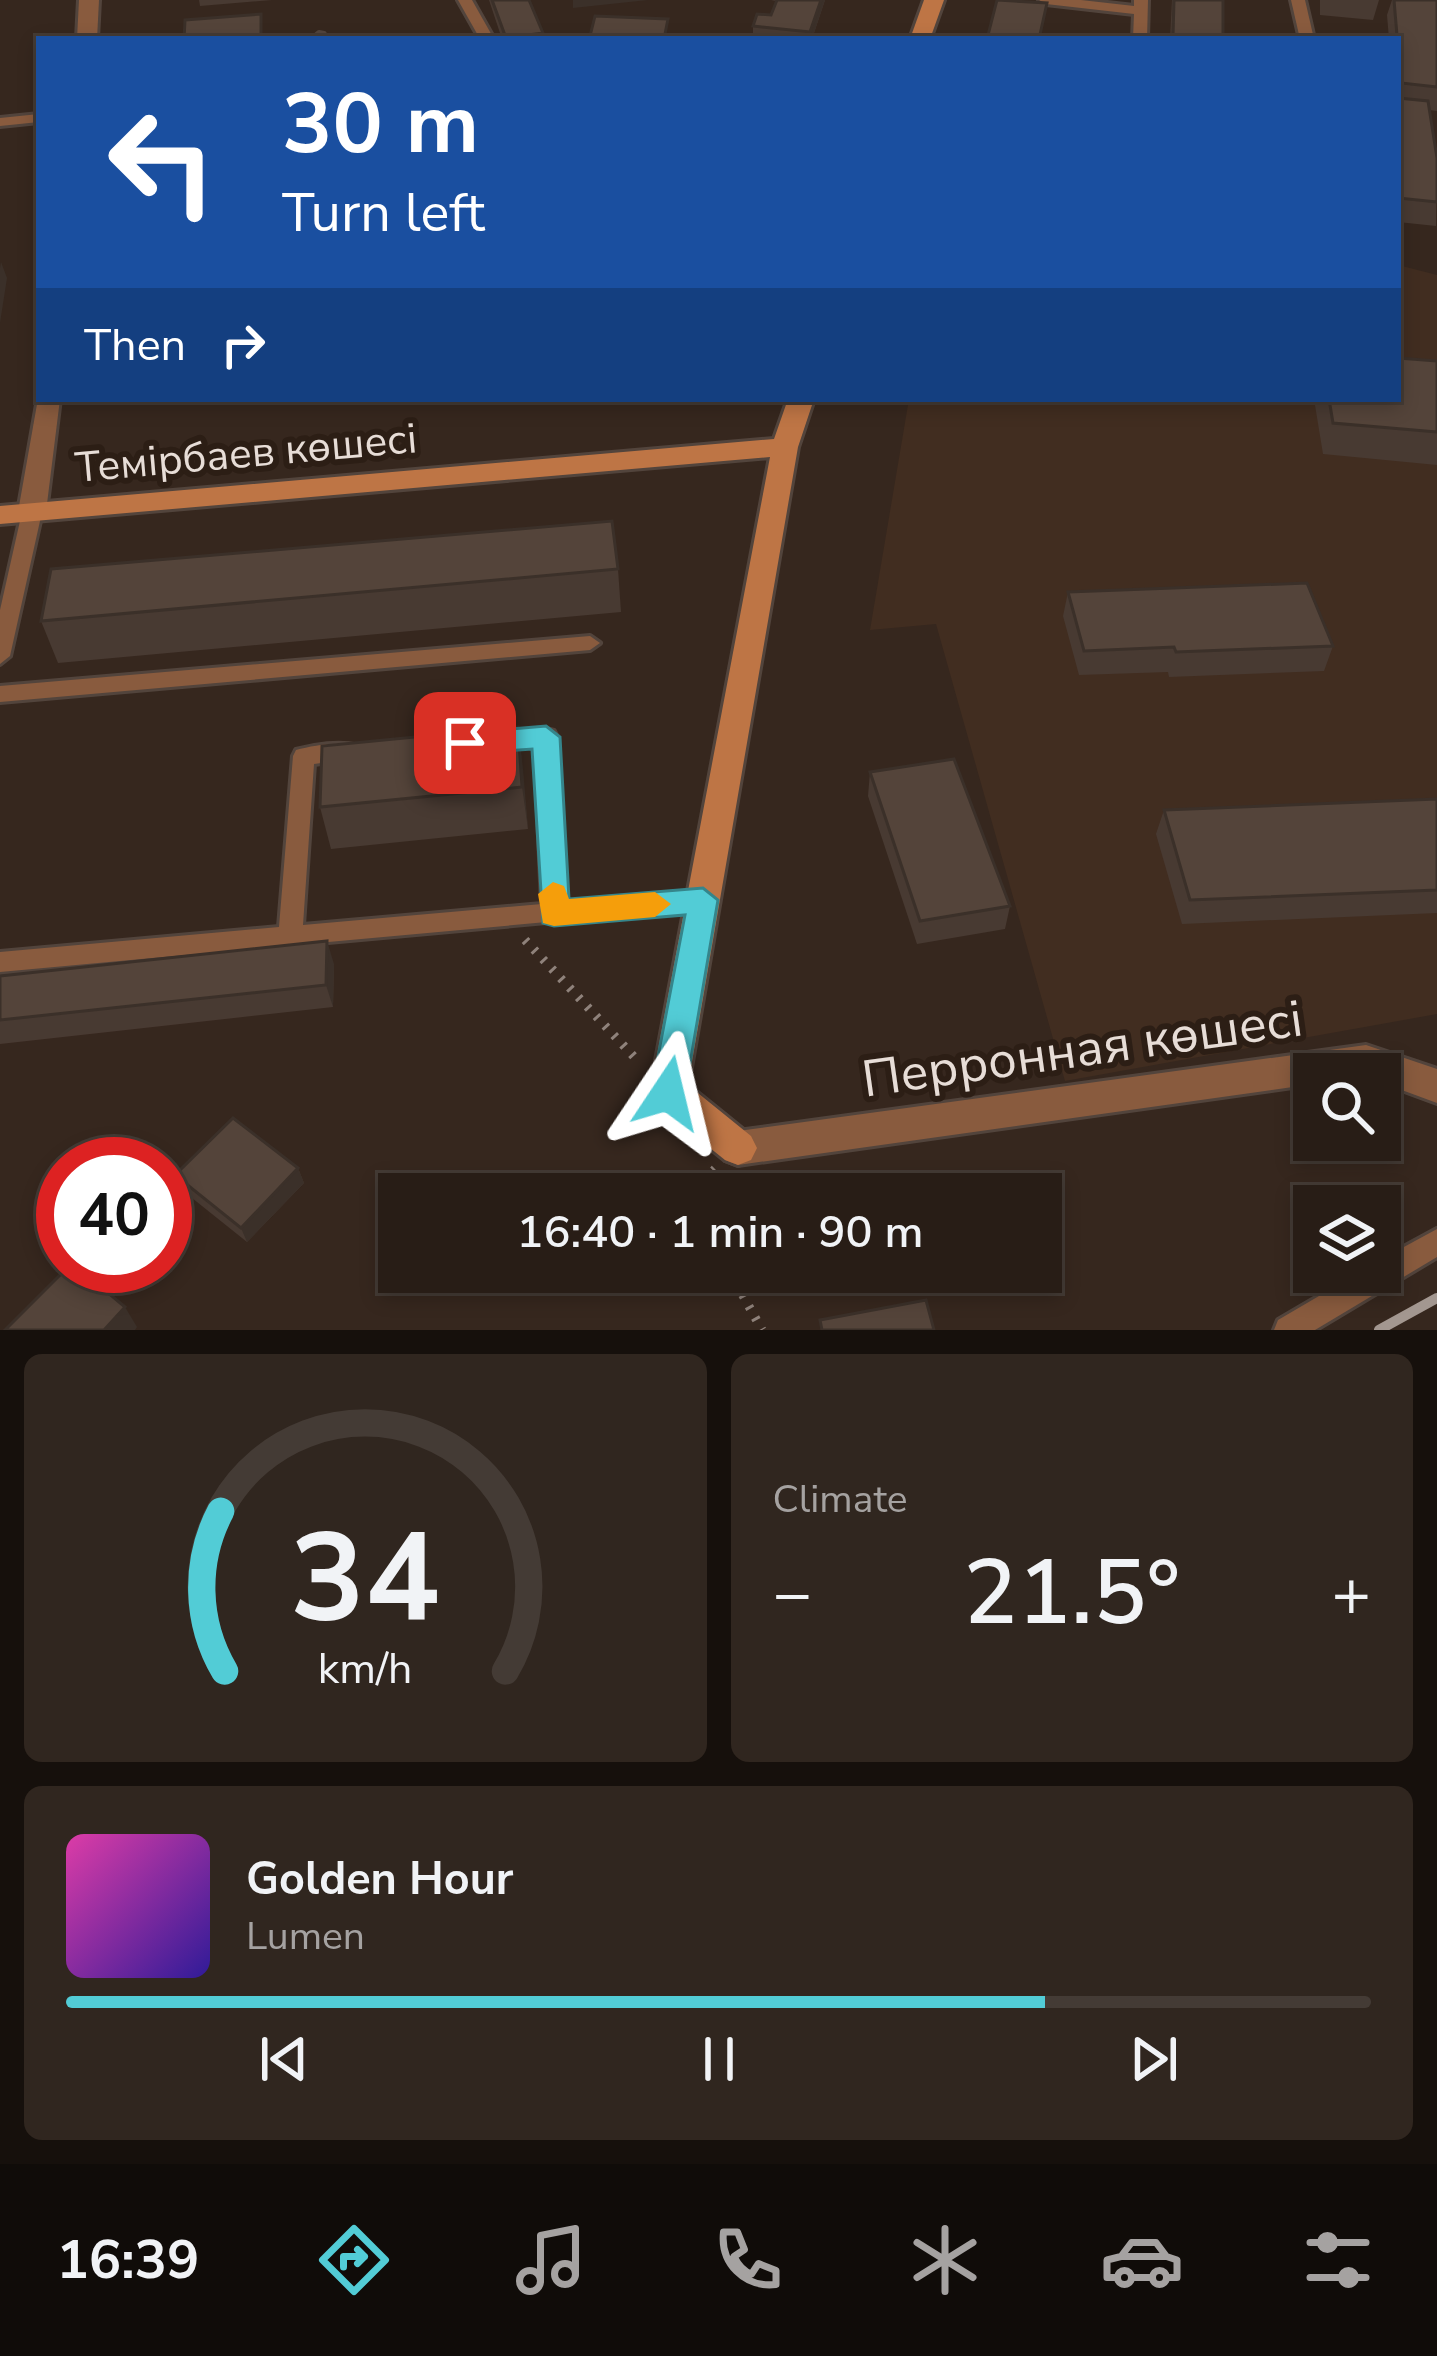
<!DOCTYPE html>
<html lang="en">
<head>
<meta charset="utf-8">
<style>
	body { margin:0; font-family:"Nunito Sans",sans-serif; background:#30261f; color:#f1f3f6; height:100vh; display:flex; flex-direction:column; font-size:45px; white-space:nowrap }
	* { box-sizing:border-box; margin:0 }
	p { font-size:39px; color:#a5a2a1 }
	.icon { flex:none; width:66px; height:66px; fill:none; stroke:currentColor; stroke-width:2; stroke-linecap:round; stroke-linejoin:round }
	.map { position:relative; height:1330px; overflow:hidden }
	.drawer { display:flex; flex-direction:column; gap:24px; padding:24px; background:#16100c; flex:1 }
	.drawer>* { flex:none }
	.hud { position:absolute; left:36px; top:36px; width:1365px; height:366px; border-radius:0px; box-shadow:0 6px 18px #0003,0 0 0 3px #443b35; background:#1a4fa0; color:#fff; overflow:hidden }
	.fabs { position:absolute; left:1293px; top:1053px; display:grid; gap:24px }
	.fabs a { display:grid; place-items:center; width:108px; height:108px; border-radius:0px; background:#281d16; box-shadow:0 6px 18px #0003,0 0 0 3px #443b35; font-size:60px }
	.speed { position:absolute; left:36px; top:1137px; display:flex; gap:24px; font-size:60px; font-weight:700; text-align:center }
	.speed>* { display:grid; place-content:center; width:156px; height:156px; border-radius:50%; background:#281d16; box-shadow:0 6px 18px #0003,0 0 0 3px #443b35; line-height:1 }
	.speed .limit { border:18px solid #d22; background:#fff; color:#111 }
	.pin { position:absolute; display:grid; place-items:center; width:102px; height:102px; color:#fff; margin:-51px; border-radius:24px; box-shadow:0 6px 18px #0006 }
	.me { position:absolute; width:132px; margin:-66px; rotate:10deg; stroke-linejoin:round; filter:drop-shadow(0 0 9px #0008) }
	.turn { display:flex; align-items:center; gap:42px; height:252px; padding:0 48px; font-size:54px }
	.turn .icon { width:156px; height:156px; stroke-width:2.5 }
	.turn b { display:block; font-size:84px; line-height:102px }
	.then { display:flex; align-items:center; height:114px; padding:0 48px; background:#0003; gap:24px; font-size:45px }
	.big { font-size:90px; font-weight:600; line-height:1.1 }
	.drawer .tile { flex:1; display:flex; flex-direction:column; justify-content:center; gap:18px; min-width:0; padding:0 42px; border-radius:18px; background:#30261f }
	.drawer .dial { align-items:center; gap:0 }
	.dial svg { height:312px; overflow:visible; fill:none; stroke:#443b35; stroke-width:7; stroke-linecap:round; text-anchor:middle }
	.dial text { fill:#f1f3f6; stroke:none }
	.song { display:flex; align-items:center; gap:36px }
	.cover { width:144px; height:144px; border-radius:18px; background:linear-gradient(135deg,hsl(320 70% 55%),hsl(250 70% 35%)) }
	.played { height:12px; border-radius:6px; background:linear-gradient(90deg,#52ccd6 75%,#443b35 75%) }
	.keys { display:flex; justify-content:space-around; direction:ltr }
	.heat { display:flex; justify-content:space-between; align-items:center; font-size:66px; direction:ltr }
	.drawer .tiles { flex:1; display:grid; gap:24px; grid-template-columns:1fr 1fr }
	.tile:last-child { grid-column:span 2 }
	.trip { position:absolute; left:378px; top:1173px; width:684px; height:120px; border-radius:0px; background:#281d16; box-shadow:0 6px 18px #0003,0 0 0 3px #443b35; font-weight:600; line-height:120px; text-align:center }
	.menu { display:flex; height:192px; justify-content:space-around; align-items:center; background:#100c09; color:#a5a2a1 }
	.menu .icon { width:84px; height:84px }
	.menu .current { color:#52ccd6 }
	.menu b { font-size:54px; color:#f1f3f6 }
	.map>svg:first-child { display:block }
	.built { fill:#412d20 }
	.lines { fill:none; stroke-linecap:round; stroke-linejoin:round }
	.lane-casing { stroke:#52443c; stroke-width:6 }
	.street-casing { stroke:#52443c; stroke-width:6 }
	.secondary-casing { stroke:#52443c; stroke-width:6 }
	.path { stroke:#8f827b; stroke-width:9; stroke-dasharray:3 10; stroke-linecap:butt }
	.lane { fill:#895b3e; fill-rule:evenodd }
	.street { fill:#895b3e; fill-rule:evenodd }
	.secondary { fill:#be7545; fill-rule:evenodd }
	.rail { stroke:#a39790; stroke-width:10 }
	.wall { fill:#483a32 }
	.shaded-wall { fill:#3b3029 }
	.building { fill:#54443a; stroke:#3b3029; stroke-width:3 }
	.route { fill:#52ccd6; stroke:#35858b; stroke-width:3 }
	.slow { fill:#f59e0b }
	.labels { text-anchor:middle; stroke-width:12; stroke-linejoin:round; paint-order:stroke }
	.street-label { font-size:42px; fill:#e7ddd7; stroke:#2c1e15 }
	.near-street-label { font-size:51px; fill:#e7ddd7; stroke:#2c1e15 }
</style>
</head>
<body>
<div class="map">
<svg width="1437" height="1330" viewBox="0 0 1437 1330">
	<rect width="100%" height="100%" fill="#36271e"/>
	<path class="built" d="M1398 265 1437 275V1014L1065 1081 936 624 870 630 909 399H1398Z"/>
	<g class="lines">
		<g class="lane-casing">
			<g id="lane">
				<path d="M458 0H472L494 39H480Z"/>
				<path d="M1039 0H1081L1134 6V0H1148L1147 39H1133L1134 14 1046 4Z"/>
				<path d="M1291 0H1305L1314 39H1300Z"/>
				<path d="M319 33 324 34 326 39H312Z"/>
				<path d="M39 114V122L0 126V118Z"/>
				<path d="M32 506 42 512 10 656 0 664V610L22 512Z"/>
				<path d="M590 636 600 643 590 650 0 702V686Z"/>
				<path d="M546 729 554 731 557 737 565 902 703 890 711 893 715 900 711 907 0 972V952L279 927 293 756 296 750C314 745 340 741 358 746L361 752 358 758 314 764 303 925 542 904 535 746 487 747 484 741 487 735 495 733Z"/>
				<path d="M1437 1229V1257L1315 1330H1274L1278 1320 1360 1272H1380V1260Z"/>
			</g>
		</g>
		<g class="street-casing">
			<g id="street">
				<path d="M79 0H99L97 39H77Z"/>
				<path d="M39 393V399H60L46 512 32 521 18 512Z"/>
				<path d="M1366 1045 1437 1069V1103L1380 1082V1074H1314V1084L738 1165 725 1160 719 1148 725 1136 738 1131Z"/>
			</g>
		</g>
		<g class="secondary-casing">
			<g id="secondary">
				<path d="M924 0H944L930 39H910Z"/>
				<path d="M788 399H814L798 447 688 1085 751 1136 757 1148 751 1160 738 1165 725 1160 655 1104 650 1092 770 457 0 524V506L774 439Z"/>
			</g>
		</g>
		<g class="path">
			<path d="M525 940 638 1061"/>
			<path d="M706 1194 707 1177 715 1169"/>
			<path d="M730 1272 762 1330"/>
		</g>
		<use href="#lane" class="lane"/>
		<use href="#street" class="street"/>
		<use href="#secondary" class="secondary"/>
		<path class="rail" d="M1379 1330 1437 1298"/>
	</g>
	<g class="wall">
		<path d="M199 0H272L200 6Z"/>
		<path d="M489 0H529L543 33 544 39H502Z"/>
		<path d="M771 0H825L812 39H753V26L771 15 776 1Z"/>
		<path d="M1172 0H1223V39H1170Z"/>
		<path d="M1320 0H1379L1373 20 1320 15Z"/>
		<path d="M1392 0H1437V111L1429 110 1437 158 1436 226 1398 222V39H1389L1387 15Z"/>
		<path d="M1437 361V465L1323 454 1314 399H1398Z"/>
		<path d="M618 569 621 612 58 663 41 621Z"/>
		<path d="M1068 592 1333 646 1324 671 1169 677 1168 672 1079 675 1063 616Z"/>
		<path d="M518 727 528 829 331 849 320 807Z"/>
		<path d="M870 772 1010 906 1005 929 917 944 868 796Z"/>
		<path d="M1437 799V913L1182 924 1156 834 1164 810Z"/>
		<path d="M334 964 333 1007 0 1044V976Z"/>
		<path d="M298 1168 304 1183 247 1242 182 1190 175 1175Z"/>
	</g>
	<g class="shaded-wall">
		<path d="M573 0H648L573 8Z"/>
		<path d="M821 0H825L812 39H810V32Z"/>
		<path d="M543 33 544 39H507L506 38Z"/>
		<path d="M1 262 7 278 0 323V268Z"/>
		<path d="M518 727 523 769 528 829 522 787Z"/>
		<path d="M327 941 334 964 333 1007 326 985Z"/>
		<path d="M298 1168 304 1183 247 1242 241 1228Z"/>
		<path d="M125 1307 137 1327 135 1330H104Z"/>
	</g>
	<g class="building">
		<path d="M492 0H529L543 33 506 38Z"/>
		<path d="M777 0H821L810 32 753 26 757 14 771 15Z"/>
		<path d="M997 0 1047 3 1039 39H987Z"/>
		<path d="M1174 0H1223V39L1173 35Z"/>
		<path d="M1394 0H1437V87L1401 83Z"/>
		<path d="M261 14V39H184L185 20Z"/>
		<path d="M595 16 668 19 664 39H623V37L590 36Z"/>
		<path d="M1398 98 1428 101 1437 158V202L1398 198Z"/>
		<path d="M1398 358 1437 361V432L1333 423 1329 399H1398Z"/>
		<path d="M612 521 618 569 41 621 51 569Z"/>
		<path d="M1307 583 1333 646 1176 652 1174 647 1084 651 1068 592Z"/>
		<path d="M518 727 522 787 320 807 322 746Z"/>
		<path d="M954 759 1010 906 920 921 870 772Z"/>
		<path d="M1437 799V890L1190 900 1164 810Z"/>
		<path d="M327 941 326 985 0 1020V976Z"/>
		<path d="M233 1118 298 1168 241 1228 175 1175Z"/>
		<path d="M69 1266H76L125 1307 104 1330H5Z"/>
		<path d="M926 1300 934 1330H822L820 1320Z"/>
	</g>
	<path class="route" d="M546 726 560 737 569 899 703 888 718 900 685 1093 680 1103 668 1108 656 1103 651 1093 685 915 554 926 543 923 532 749 465 754 451 743 465 733Z"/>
	<path class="slow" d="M553 882 564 886 569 899 655 892 671 904 655 917 554 926 543 923 538 894Z"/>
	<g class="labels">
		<g class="street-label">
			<text transform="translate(246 452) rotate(-5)" y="15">Темірбаев көшесі</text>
		</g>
		<g class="near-street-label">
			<text transform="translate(1082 1048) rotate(-8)" y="18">Перронная көшесі</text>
		</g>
	</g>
</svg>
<div class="fabs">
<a><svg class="icon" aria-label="search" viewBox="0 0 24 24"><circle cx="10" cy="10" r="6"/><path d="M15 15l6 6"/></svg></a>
<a><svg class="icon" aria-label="layers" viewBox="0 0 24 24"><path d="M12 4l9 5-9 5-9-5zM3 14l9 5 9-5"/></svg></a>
</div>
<div class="speed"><div class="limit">40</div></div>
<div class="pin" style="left:465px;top:743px;background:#d93025"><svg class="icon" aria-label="arrive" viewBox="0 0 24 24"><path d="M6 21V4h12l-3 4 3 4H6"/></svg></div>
<svg class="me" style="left:668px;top:1093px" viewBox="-20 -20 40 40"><path d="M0-17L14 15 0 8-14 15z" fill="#52ccd6" stroke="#fff" stroke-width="4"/></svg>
<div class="trip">16:40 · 1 min · 90 m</div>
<div class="hud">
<div class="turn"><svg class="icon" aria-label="left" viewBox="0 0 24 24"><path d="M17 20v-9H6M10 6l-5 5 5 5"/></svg><div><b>30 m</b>Turn left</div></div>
<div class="then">Then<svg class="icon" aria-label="right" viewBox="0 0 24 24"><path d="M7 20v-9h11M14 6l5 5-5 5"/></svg></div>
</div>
</div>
<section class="drawer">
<div class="tiles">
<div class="tile dial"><svg viewBox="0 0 100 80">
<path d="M14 69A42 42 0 1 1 86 69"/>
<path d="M14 69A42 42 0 0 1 13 28" stroke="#52ccd6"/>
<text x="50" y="56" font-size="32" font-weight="700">34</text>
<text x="50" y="72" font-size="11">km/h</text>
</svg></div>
<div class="tile"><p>Climate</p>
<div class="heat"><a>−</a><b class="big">21.5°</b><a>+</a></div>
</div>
<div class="tile">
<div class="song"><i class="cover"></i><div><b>Golden Hour</b><p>Lumen</p></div></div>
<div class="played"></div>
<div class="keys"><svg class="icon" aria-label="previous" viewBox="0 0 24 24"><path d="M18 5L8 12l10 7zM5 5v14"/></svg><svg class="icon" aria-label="pause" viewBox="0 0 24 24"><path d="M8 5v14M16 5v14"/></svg><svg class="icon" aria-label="next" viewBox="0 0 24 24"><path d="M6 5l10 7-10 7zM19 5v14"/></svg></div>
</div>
</div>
</section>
<nav class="menu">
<b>16:39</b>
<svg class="icon current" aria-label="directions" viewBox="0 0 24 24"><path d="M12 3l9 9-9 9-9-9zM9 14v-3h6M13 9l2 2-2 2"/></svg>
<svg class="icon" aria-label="music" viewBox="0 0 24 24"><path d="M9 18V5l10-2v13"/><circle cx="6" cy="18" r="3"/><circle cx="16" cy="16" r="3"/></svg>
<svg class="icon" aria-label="phone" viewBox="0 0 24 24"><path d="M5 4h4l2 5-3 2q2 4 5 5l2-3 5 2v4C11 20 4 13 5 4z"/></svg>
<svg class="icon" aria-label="climate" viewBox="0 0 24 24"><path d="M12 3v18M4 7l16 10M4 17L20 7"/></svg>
<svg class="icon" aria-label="car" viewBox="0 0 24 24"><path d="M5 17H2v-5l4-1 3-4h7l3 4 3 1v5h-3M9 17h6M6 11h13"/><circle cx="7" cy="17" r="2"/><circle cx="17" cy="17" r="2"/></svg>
<svg class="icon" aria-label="filters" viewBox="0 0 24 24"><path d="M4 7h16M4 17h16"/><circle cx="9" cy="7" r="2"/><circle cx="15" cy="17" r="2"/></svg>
</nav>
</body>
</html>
